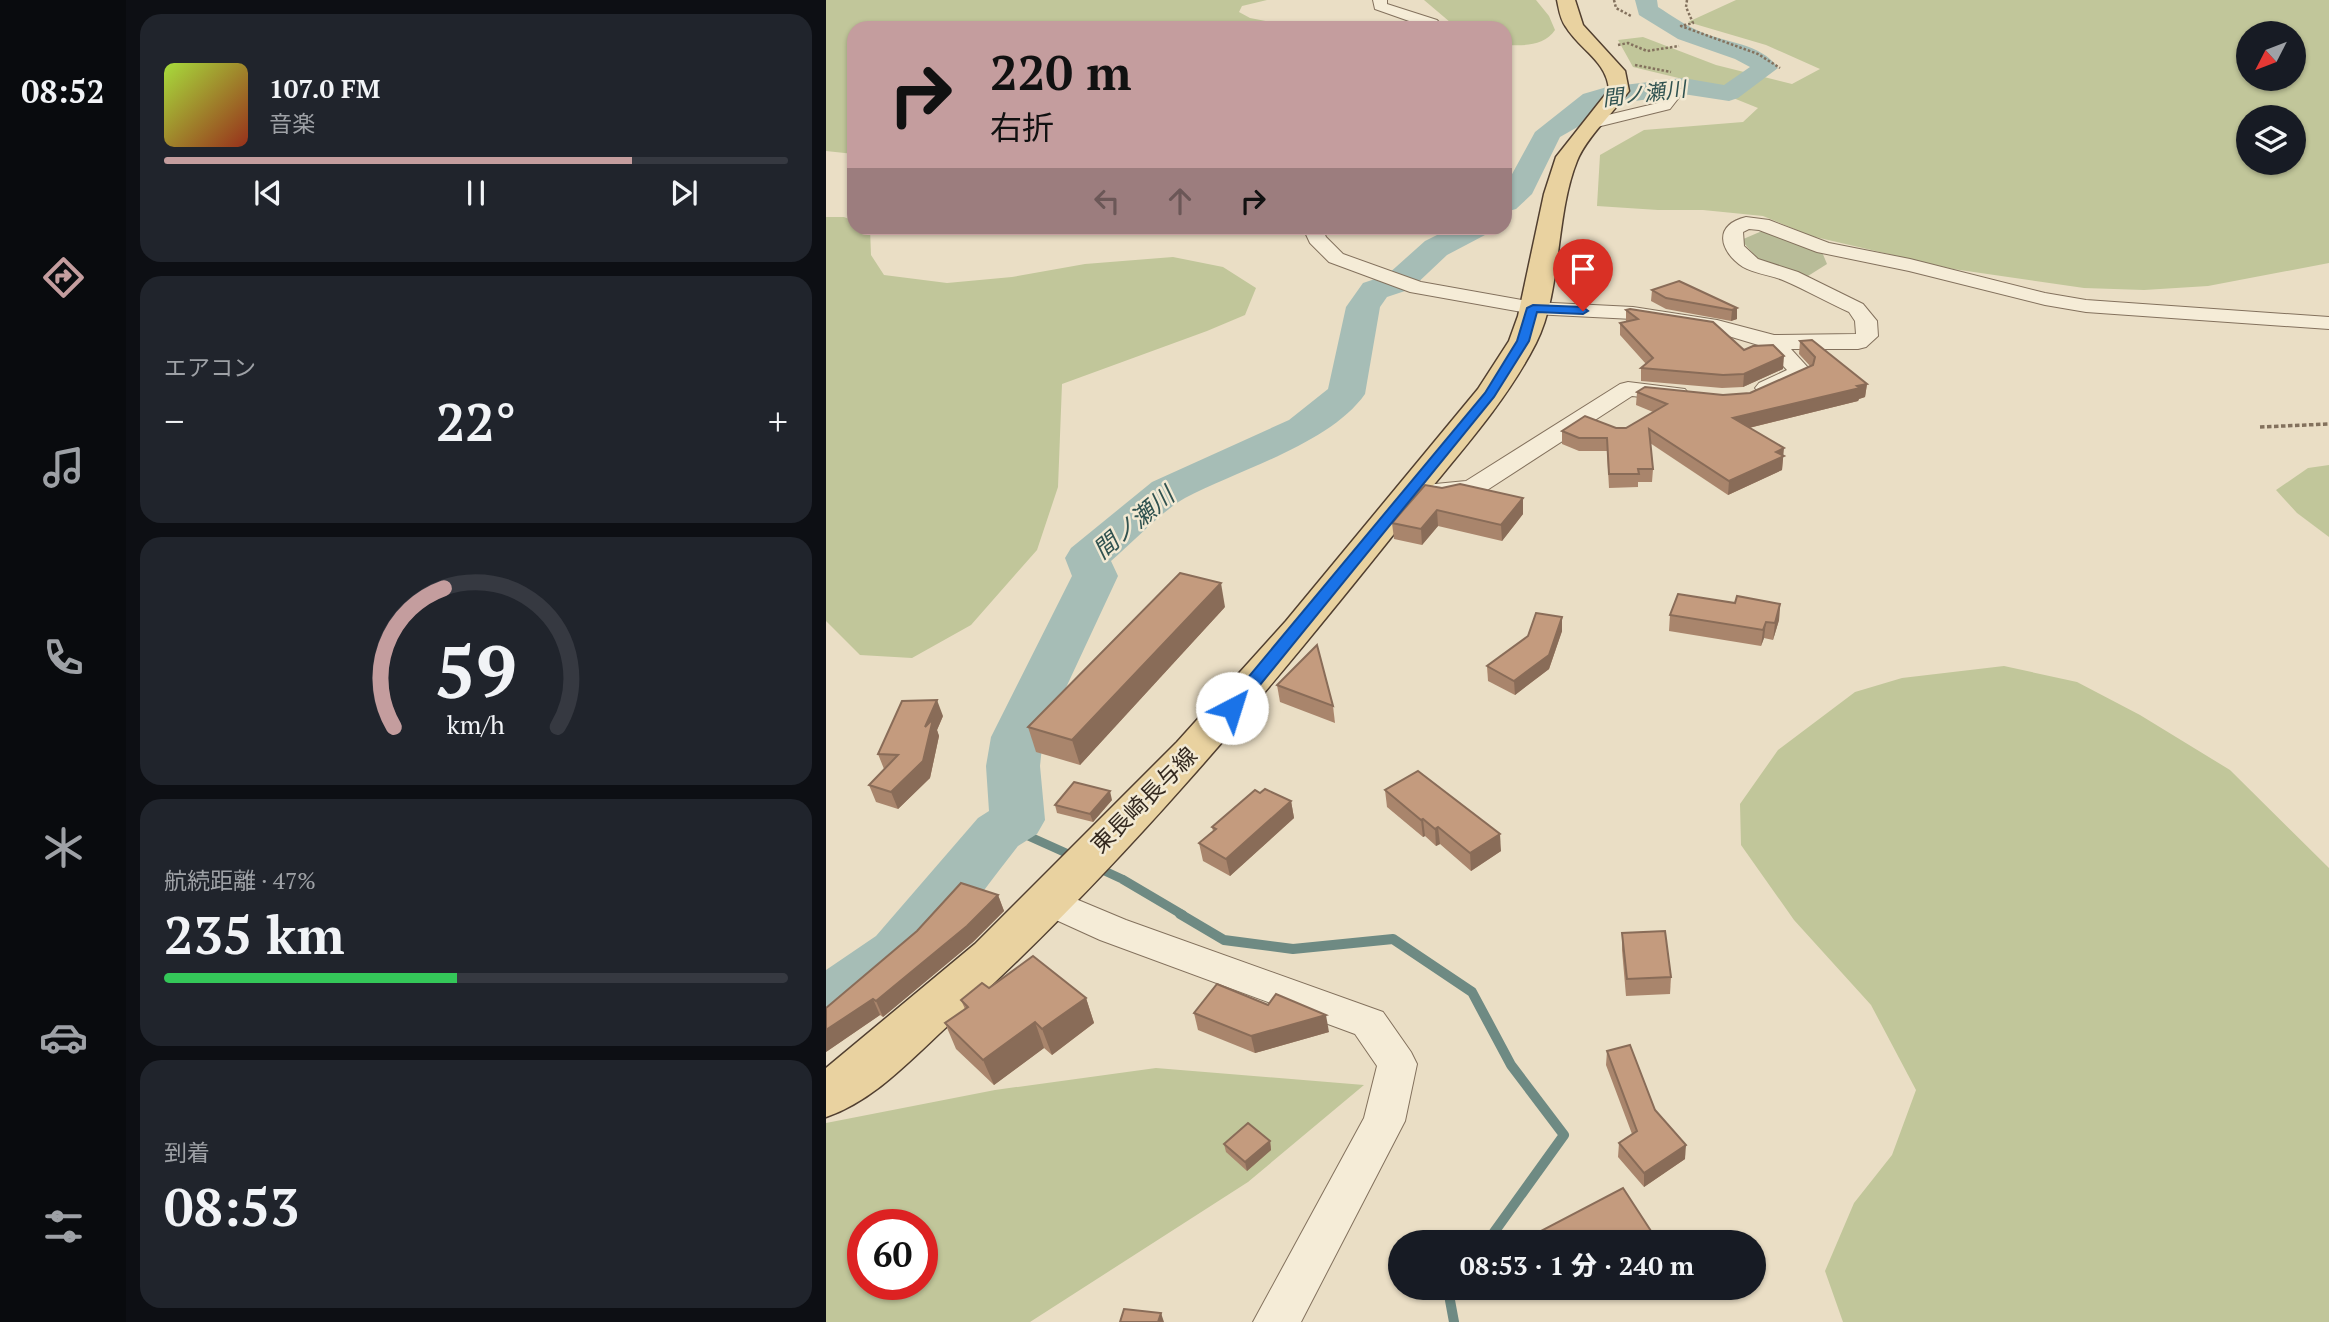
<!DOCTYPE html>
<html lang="ja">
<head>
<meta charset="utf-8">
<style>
	body { margin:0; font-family:"PT Serif","Noto Sans JP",serif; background:#20242c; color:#f1f3f6; height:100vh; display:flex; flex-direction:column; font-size:26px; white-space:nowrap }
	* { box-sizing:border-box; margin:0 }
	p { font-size:23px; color:#9ea1a6 }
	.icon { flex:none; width:38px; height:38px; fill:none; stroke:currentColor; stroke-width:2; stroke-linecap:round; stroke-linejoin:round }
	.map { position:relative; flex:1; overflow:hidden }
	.details { display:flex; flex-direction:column; gap:14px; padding:14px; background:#0d0f14; width:700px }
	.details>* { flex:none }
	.hud { position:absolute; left:21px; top:21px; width:665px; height:214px; border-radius:21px; box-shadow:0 2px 5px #0004; background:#c49d9e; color:#111; overflow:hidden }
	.needle { width:46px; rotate:228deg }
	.fabs { position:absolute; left:1410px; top:21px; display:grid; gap:14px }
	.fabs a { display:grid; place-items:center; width:70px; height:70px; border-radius:50%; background:#171b24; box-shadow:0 2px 5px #0004; font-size:35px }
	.speed { position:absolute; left:21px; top:1209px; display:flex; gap:14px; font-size:35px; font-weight:700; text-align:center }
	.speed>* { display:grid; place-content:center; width:91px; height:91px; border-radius:50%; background:#171b24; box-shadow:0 2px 5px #0004; line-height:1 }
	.speed .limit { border:10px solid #d22; background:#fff; color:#111 }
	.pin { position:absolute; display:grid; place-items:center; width:60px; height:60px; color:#fff; margin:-72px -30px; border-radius:50% 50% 50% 0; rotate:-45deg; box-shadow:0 0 7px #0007 }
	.pin .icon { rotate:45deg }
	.me { position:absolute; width:77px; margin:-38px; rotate:40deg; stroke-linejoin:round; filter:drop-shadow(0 0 5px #0008) }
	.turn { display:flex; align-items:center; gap:24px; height:147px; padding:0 28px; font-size:32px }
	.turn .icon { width:91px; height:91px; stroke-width:2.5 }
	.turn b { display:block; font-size:49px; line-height:60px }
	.lanes { display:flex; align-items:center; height:66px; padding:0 28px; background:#0003; justify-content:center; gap:35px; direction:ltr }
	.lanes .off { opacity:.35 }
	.big { font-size:52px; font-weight:800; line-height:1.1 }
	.details .widget { flex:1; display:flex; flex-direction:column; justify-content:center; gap:10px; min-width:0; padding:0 24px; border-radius:21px; background:#20242c }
	.details .dial { align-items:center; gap:0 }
	.dial svg { height:182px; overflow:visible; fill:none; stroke:#363941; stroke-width:7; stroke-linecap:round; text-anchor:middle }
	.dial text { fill:#f1f3f6; stroke:none }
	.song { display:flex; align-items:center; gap:21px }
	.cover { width:84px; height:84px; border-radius:10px; background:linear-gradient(135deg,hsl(80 70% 55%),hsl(10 70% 35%)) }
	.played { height:7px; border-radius:4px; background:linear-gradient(90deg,#c49d9e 75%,#363941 75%) }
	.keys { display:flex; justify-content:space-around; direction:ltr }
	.heat { display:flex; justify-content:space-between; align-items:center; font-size:38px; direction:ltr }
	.charge { height:10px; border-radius:5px; background:linear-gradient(90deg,#34c759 47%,#363941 0) }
	.trip { position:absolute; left:562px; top:1230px; width:378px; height:70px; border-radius:35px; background:#171b24; box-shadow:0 2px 5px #0004; font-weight:800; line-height:70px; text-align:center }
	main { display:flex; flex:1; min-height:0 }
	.tab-bar { display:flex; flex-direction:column; width:126px; justify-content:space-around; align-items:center; background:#090b0e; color:#9ea1a6 }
	.tab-bar .icon { width:49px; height:49px }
	.tab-bar .active { color:#c49d9e }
	.tab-bar b { font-size:32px; color:#f1f3f6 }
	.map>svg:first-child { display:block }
	.green { fill:#c1c69a; fill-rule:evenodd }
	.cemetery { fill:#b8bc98 }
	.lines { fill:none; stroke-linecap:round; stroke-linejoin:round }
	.stream-far1 { stroke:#6e8a83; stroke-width:9 }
	.stream { stroke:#6e8a83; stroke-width:10 }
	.river { fill:#a6bdb6; fill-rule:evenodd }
	.minor-casing { stroke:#83715d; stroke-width:2 }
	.major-casing { stroke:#513f30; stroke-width:3 }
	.path-far1 { stroke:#83715d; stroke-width:2.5; stroke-dasharray:2.5 2; stroke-linecap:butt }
	.path { stroke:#83715d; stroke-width:3.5; stroke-dasharray:4.5 2.5; stroke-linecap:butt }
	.minor { fill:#f5ecd7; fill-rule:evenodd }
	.major { fill:#e9d2a0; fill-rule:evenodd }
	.wall { fill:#a9856c }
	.shaded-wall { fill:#896c58 }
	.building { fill:#c49b7e; stroke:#896c58; stroke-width:2 }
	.route { fill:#1a73e8; stroke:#114b97; stroke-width:2 }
	.labels { text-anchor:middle; stroke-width:5; stroke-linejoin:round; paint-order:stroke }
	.far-water-label { font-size:21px; font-style:italic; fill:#305250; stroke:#f2e9d3 }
	.street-label { font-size:23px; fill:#34291f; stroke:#f2e9d3 }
	.water-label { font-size:24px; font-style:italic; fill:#305250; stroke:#f2e9d3 }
</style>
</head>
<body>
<main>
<nav class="tab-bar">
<b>08:52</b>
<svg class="icon active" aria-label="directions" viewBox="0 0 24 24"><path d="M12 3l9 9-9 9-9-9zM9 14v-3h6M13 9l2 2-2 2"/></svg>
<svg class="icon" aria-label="music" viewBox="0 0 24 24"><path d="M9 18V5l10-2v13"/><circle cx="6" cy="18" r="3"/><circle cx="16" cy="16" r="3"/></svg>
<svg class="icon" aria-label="phone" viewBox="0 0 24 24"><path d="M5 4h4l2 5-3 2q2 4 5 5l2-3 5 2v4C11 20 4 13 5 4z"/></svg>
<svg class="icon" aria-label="climate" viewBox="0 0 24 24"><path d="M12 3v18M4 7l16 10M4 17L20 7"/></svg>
<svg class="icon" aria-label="car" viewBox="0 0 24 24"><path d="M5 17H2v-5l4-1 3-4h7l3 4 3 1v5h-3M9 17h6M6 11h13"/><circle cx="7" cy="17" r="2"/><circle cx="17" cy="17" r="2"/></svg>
<svg class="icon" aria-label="filters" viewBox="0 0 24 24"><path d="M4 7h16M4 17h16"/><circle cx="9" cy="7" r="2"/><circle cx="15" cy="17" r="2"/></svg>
</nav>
<section class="details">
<div class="widget">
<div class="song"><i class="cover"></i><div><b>107.0 FM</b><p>音楽</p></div></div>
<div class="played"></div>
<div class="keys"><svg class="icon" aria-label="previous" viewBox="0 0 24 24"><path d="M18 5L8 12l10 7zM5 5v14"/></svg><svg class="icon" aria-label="pause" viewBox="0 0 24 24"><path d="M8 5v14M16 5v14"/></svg><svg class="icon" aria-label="next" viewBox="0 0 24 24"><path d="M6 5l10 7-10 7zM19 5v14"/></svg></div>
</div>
<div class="widget"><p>エアコン</p>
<div class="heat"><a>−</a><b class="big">22°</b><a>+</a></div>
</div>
<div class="widget dial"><svg viewBox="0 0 100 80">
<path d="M14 69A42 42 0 1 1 86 69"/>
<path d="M14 69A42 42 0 0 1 36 8" stroke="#c49d9e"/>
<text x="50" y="56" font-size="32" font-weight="700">59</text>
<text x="50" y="72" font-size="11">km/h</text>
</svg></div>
<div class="widget"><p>航続距離 · 47%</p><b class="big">235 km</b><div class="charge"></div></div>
<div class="widget"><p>到着</p><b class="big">08:53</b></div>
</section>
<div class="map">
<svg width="1503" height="1322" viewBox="0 0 1503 1322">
	<rect width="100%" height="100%" fill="#eadec5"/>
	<g class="green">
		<path d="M0 0H441L416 6 413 12 424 18 475 28H28V154L0 151Z"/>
		<path d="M598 0H710L723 16 729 30C718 46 697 46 679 45V28H631Z"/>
		<path d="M910 0H1503V263L1382 286 1318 290 1258 288 1127 269 985 236 937 216 877 210H832L771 206 774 155 818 130 917 122 932 108 865 81 807 67 792 40 817 37 890 65 966 84 994 69 940 45 862 22ZM1423 33H1468V79H1423ZM1423 117H1468V163H1423Z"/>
		<path d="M0 217H18L28 221V228H44L45 255 58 275 121 283 186 277 259 264 347 257 397 267 430 288 419 315 381 331 236 384 232 487 211 550 145 625 86 658 34 655 0 621Z"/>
		<path d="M1503 465V537L1471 513 1450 490 1482 468Z"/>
		<path d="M1178 666 1251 682 1314 715 1404 770 1503 868V1322H1017L999 1271 1028 1203 1066 1155 1090 1090 1045 1005 968 920 915 845 914 804 952 750 1029 692 1076 678Z"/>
		<path d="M330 1068 538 1085 422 1182 204 1322H0V1123L169 1090ZM37 1225H96V1284H37Z"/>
	</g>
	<path class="cemetery" d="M936 231 996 252 1001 264 982 276 932 259 915 240Z"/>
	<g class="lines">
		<g class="stream-far1">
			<path d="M191 820 200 835 249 857"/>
			<path d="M270 867 296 879 357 915"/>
		</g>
		<g class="stream">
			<path d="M354 914 398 940 467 949 567 939 646 992 685 1065 738 1135 661 1242"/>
			<path d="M628 1288 623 1295 628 1322"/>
		</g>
		<g class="river">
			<path d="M809 0H831L832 7C846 16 859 25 875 32 900 43 935 43 952 68L912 98 903 101 857 94 775 106 755 125 734 137 706 194 690 209 679 212V187L709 132 757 94 781 87 857 78 898 85 924 67 909 59 852 39 813 15Z"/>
			<path d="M625 228H664L659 235 621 255 585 289 561 297 554 307 539 394C504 444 412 470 359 498 336 511 306 543 285 561L292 576 217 737 214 766 219 820 211 834 192 846C138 914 86 1000 0 1028V970L50 936 152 818 163 811 160 766 165 737 246 576 239 558 245 548 326 482 463 420 502 389 520 307 537 283 561 275 599 241Z"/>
		</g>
		<g class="minor-casing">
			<g id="minor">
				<path d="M547 0H561V4L611 20 618 28H603L549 9Z"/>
				<path d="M850 86 858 91 844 109 771 127 763 122 765 119 832 103 844 88Z"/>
				<path d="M920 217 943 220 1003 243 1084 259 1219 293 1260 300 1503 317V329L1260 312 1219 305 1083 271 991 252 933 230 923 229 917 232 918 246 932 259 972 272 1037 304 1051 321 1052 336 1040 347 1032 349H965L986 372 983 377 949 393H933L929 388 933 383 961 370 939 347 889 332 807 319 707 314 584 292 503 262 484 243 477 228H496L500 237 517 254 595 282 707 302 807 307 891 320 948 335 1030 334 1029 321 1023 312C1001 302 980 290 959 281 946 275 929 274 917 267 893 251 887 225 920 217Z"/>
				<path d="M802 382 859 389 863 394 859 399 851 401 806 396 655 494 608 498 599 495 595 490 599 485 640 481 794 384Z"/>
				<path d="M221 887 300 920 557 1012 585 1052 591 1064 579 1121 475 1322H427L538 1118 551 1066 529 1034 274 940 208 910 203 900 208 890Z"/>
			</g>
		</g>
		<g class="major-casing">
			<path id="major" d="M731 0H749L757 25 799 71 803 91C788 112 760 138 751 161 729 215 736 292 710 343 677 408 624 463 579 520 439 696 294 870 127 1021 88 1056 50 1100 0 1117V1068L149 944 351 742 460 621 652 389 683 341 692 316 718 194 730 157 783 90C781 61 754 50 740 27 734 19 733 9 731 0Z"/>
		</g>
		<g class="path-far1">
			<path d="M788 0 790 8 805 16"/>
			<path d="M861 0 860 7 867 23 855 26 932 54 954 68"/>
			<path d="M792 45 802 43 821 51 853 46"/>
			<path d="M809 65 845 72"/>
		</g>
		<path class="path" d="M1434 427 1503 424"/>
		<use href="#minor" class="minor"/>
		<use href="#major" class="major"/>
	</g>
	<g class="wall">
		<path d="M826 290 911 308V319L905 321 840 309 825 301Z"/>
		<path d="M800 310 918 350 957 369 917 387 896 388 815 381V368L820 364 794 335V323L800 322Z"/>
		<path d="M974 341 1041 384 1039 397 1033 399 1032 401 923 428 957 456 956 470 902 495 824 443 827 469 826 482H812V487L783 488 781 451H753L736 444V431L800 428 827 412 810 405 811 392 897 395 924 393 984 366 973 354Z"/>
		<path d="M599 485 697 514 676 541 612 526 596 545 568 539 566 523Z"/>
		<path d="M909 603 954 604 953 620 947 640 938 638 935 646 843 631 844 615Z"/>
		<path d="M399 607 254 765 210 752 202 727Z"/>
		<path d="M736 617V631L723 669 689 695 662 681 661 666Z"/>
		<path d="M451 685 507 706 509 723 454 702Z"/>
		<path d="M117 716 111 730 113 736 104 778 72 809 50 802 43 785 58 769 52 754Z"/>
		<path d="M559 790 675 851 645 871 614 844 610 846 599 836 597 837 561 807Z"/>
		<path d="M434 793 465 801 468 818 404 876 377 861 373 843 387 831 386 827Z"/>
		<path d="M286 800 267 822 231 813 229 805Z"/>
		<path d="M172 895 178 911 147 942 57 1017 54 1015 0 1052 91 931Z"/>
		<path d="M796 933 845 977 844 994 800 996 796 950Z"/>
		<path d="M163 988 260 998 268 1023 226 1055 218 1048 168 1085 130 1049 119 1023 139 1009 135 1000Z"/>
		<path d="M442 1005 503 1032 429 1053 372 1030 368 1013Z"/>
		<path d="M781 1051 829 1110 859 1159 818 1187 792 1157 793 1143 806 1134 780 1065Z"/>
		<path d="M444 1141 445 1150 421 1171 400 1152 398 1144Z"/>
		<path d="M706 1288H727L711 1297Z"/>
	</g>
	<g class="shaded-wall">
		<path d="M911 308V319L905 321 906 310Z"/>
		<path d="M958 356 957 369 917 387 918 374Z"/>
		<path d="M1041 384 1039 397 1033 399 1032 401 906 432 907 418Z"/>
		<path d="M958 448 956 470 902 495 903 481 950 452Z"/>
		<path d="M697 498V514L676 541 675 525Z"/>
		<path d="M611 510 612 526 596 545 595 529Z"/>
		<path d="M395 583 399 607 254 765 246 740Z"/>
		<path d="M954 604 953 620 947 640 949 623Z"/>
		<path d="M736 617V631L723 669 689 695 688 681Z"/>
		<path d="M940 622 938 638 935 646 937 630Z"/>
		<path d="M111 700 117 716 111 730 113 736 104 778 72 809 65 792 99 727Z"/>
		<path d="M284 791 286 800 267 822 264 814Z"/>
		<path d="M465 801 468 818 404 876 400 859Z"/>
		<path d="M597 819 599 836 597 837 595 820Z"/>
		<path d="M612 827 614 844 610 846 609 829Z"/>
		<path d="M674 834 675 851 645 871 644 853Z"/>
		<path d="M172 895 178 911 147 942 57 1017 50 1001Z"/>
		<path d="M260 998 268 1023 226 1055 216 1029Z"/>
		<path d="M47 999 54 1015 0 1052V1030Z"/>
		<path d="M500 1015 503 1032 429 1053 425 1036Z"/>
		<path d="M209 1022 218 1048 168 1085 157 1060Z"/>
		<path d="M444 1141 445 1150 421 1171 419 1162Z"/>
		<path d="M860 1145 859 1159 818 1187V1173Z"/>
		<path d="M827 1234 826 1242H811Z"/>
		<path d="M711 1288H727L711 1297Z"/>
		<path d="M335 1313 338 1322H332Z"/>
	</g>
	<g class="building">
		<path d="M853 281 911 308 906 310 840 298 826 290Z"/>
		<path d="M804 309 887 322 918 350 927 346 947 345 958 356 918 374 897 375 815 368 827 358 794 323 812 319 800 310Z"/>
		<path d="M986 340 1041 384 1031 386 1034 388 907 418 958 448 950 452 958 456 903 481 823 429 827 469H812L813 474H783L781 438H753L736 431 759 416 790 428H800L841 404 811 392 819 387 897 395 924 393 987 365 989 357 974 341Z"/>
		<path d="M634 484 697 498 675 525 611 510 595 529 566 523 599 485 616 488Z"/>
		<path d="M354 573 395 583 246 740 202 727Z"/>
		<path d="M852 594 909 603 911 596 954 604 949 623 940 622 937 630 844 615Z"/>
		<path d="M710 613 736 617 723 655 688 681 661 666 702 636Z"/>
		<path d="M491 645 507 706 451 685Z"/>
		<path d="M111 700 99 727 107 719 97 761 65 792 43 785 72 755 52 754 76 701Z"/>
		<path d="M592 771 674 834 644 853 612 827 609 829 597 819 595 820 559 790Z"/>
		<path d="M248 782 284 791 264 814 229 805Z"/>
		<path d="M439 789 465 801 400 859 373 843 390 829 386 827 429 790 434 793Z"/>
		<path d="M135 883 172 895 141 926 50 1001 47 999 0 1030V1008L91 931Z"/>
		<path d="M839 931 845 977 801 979 796 933Z"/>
		<path d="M207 956 260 998 216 1029 209 1022 157 1060 119 1023 142 1007 135 1000 156 983 163 988Z"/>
		<path d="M391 984 442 1005 450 994 500 1015 425 1036 368 1013Z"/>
		<path d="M804 1045 829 1110 860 1145 818 1173 793 1143 811 1131 781 1051Z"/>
		<path d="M422 1123 444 1141 419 1162 398 1144Z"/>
		<path d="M797 1188 827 1234 811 1242H694Z"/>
		<path d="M298 1309 335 1313 332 1322H294Z"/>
	</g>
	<path class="route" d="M707 305 757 307 762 311 757 314 711 312 703 341 668 397 412 712H400L398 708 400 704 659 393 691 341 701 308Z"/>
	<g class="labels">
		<g class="far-water-label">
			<text transform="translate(818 94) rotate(-7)" y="7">間ノ瀬川</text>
		</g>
		<g class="street-label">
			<text transform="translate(318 800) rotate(-45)" y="8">東長崎長与線</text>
		</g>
		<g class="water-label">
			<text transform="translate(308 523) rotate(-40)" y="8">間ノ瀬川</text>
		</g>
	</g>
</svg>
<div class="fabs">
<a><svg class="needle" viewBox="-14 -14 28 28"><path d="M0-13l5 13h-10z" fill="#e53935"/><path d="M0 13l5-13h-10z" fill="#9ea1a6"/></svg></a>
<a><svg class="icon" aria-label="layers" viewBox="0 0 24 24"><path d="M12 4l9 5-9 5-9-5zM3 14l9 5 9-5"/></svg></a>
</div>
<div class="speed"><div class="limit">60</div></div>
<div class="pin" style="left:757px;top:311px;background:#d93025"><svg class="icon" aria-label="arrive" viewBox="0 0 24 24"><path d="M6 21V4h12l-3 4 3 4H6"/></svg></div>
<svg class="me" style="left:406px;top:708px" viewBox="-20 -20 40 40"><circle r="19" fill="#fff"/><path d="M0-13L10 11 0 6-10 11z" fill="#1a73e8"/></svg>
<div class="trip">08:53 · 1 分 · 240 m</div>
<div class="hud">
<div class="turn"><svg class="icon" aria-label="right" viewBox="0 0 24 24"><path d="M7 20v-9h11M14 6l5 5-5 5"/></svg><div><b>220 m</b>右折</div></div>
<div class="lanes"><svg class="icon off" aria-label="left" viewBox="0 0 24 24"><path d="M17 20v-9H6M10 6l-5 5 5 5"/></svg><svg class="icon off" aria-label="ahead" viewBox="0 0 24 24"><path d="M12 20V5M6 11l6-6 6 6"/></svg><svg class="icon" aria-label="right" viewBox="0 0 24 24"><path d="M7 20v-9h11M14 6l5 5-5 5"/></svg></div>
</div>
</div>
</main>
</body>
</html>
